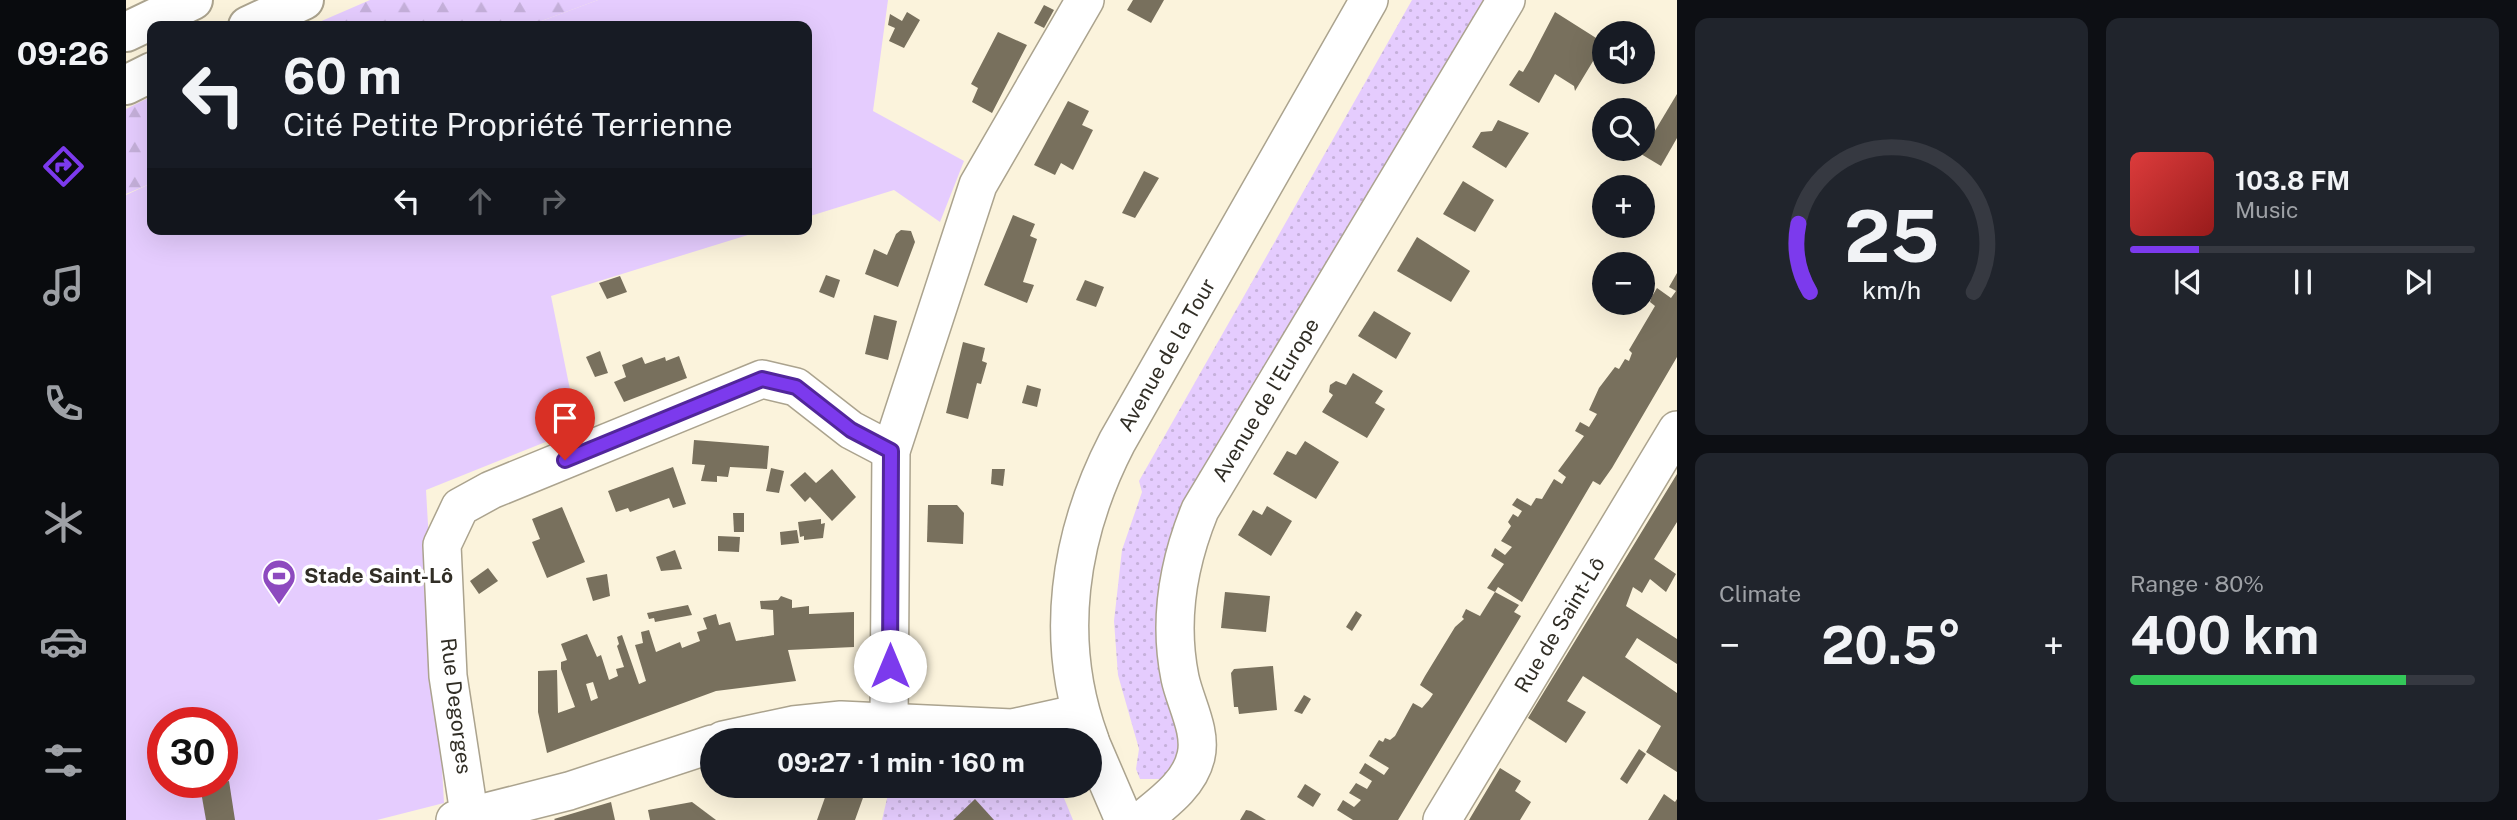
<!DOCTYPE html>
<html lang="en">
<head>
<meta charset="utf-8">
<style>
	body { margin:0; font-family:"Public Sans",sans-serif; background:#20242c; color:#f1f3f6; height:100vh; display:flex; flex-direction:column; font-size:26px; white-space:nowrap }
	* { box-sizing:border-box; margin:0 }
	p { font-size:23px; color:#9ea1a6 }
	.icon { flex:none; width:38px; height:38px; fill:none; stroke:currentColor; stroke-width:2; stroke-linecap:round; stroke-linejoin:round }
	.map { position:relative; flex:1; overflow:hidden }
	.details { display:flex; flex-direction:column; gap:18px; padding:18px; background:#0d0f14; width:840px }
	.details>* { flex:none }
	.banner { position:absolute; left:21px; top:21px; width:665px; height:214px; border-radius:14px; box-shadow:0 7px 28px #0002; background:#171b24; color:#f1f3f6; overflow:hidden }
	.buttons { position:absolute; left:1466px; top:21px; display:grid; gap:14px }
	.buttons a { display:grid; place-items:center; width:63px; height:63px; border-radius:50%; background:#171b24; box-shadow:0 7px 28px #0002; font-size:35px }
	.speed { position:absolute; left:21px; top:707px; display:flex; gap:14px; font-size:35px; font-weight:700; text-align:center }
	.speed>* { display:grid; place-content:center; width:91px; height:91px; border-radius:50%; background:#171b24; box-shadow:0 7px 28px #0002; line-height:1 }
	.speed .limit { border:10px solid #d22; background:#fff; color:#111 }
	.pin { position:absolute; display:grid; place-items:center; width:60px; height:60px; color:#fff; margin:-72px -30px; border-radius:50% 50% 50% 0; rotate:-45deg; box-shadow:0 0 7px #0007 }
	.pin .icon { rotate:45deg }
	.me { position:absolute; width:77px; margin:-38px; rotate:0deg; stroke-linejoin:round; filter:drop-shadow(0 0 5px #0008) }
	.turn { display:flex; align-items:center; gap:24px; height:147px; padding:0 21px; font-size:32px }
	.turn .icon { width:91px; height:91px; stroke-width:2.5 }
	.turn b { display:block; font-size:49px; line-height:60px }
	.lanes { display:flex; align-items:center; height:66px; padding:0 21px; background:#0003; justify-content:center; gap:35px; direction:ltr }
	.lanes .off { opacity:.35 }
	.big { font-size:52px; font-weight:700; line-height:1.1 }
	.details .card { flex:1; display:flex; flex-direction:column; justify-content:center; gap:10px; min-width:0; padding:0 24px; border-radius:14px; background:#20242c }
	.details .dial { align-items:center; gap:0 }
	.dial svg { height:182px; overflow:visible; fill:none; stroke:#363941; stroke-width:7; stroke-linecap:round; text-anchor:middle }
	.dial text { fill:#f1f3f6; stroke:none }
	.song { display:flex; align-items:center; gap:21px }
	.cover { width:84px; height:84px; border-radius:10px; background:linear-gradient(135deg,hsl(0 70% 55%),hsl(0 70% 35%)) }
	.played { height:7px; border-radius:4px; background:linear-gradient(90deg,#7c3aed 20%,#363941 20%) }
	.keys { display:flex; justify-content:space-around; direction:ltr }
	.heat { display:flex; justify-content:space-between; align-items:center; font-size:38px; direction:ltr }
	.charge { height:10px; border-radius:5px; background:linear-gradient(90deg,#34c759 80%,#363941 0) }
	.details .tiles { flex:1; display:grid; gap:18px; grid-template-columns:repeat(2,1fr) }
	.trip { position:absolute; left:574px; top:728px; width:402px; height:70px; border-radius:35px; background:#171b24; box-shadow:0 7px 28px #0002; font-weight:700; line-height:70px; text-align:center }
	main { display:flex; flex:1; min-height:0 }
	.dock { display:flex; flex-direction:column; width:126px; justify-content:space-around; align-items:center; background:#090b0e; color:#9ea1a6 }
	.dock .icon { width:49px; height:49px }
	.dock .current { color:#7c3aed }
	.dock b { font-size:32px; color:#f1f3f6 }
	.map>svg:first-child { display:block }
	.grass { fill:url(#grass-dots) }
	.forest { fill:url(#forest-firs) }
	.garden { fill:#e5ccfe; fill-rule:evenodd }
	.building { fill:#78705d; fill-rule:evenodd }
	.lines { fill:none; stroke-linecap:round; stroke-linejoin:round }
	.minor-casing { stroke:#aba38e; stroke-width:40 }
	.major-casing { stroke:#aba38e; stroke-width:42 }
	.minor { stroke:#fff; stroke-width:37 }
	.major { stroke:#fff; stroke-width:38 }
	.route-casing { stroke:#51269a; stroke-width:18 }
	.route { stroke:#7c3aed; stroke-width:12 }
	.labels { text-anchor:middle; stroke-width:7; stroke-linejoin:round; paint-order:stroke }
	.street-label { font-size:21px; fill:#312e26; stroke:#fff }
	.poi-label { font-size:21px; font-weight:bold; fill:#312e26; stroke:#fff; text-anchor:start }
</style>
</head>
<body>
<main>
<nav class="dock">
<b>09:26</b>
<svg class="icon current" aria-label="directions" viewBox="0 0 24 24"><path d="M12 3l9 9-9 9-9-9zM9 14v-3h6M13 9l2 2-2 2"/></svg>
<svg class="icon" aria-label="music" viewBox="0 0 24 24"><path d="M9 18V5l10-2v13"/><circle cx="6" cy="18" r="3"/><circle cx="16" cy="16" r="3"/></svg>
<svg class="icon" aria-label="phone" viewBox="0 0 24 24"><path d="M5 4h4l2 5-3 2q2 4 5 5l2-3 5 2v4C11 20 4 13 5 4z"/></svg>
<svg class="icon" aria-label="climate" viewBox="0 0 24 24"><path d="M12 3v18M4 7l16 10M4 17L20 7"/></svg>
<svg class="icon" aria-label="car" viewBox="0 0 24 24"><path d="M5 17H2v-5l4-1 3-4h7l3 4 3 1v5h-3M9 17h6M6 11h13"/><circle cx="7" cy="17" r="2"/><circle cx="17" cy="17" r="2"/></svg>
<svg class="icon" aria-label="filters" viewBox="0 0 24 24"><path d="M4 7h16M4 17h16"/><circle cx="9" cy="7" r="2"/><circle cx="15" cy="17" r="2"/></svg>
</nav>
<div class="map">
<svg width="1551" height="820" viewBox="0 0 1551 820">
	<defs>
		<pattern id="grass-dots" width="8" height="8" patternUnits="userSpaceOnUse" patternTransform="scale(1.75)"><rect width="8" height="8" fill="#e5ccfe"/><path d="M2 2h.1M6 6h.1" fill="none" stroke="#c5b0da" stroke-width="1.8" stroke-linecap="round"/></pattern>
		<pattern id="forest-firs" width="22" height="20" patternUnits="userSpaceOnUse" patternTransform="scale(1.75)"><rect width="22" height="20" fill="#e5ccfe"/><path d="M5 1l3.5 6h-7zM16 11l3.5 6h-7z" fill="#c5b0da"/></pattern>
	</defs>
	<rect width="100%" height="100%" fill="#fbf3dc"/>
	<g class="grass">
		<path d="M1286 0H1367L1070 496 1054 765 1036 779H1014L1010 769 1013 749 992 675 988 621 996 550 1016 492 1013 481Z"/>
		<path d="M764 786H933L947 820H756Z"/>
	</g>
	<g class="forest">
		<path d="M244 0H472L402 26H184Z"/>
		<path d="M26 96V183L0 194V109Z"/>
	</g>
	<g class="garden">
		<path d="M472 0H762L747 111 838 161 814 222 768 190 681 217V26H402Z"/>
		<path d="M26 183V229H641L425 296 452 429 300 490 318 803 251 820H0V195ZM37 723H96V782H37Z"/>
	</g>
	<g class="building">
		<path d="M1007 0H1038L1025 23 1001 10Z"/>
		<path d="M918 5 928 10 918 28 908 23Z"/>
		<path d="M781 12 794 20 778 48 763 41 769 28 762 25 764 14 776 21Z"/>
		<path d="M1429 12 1478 43 1449 91 1448 86 1429 74 1413 103 1383 85 1393 70 1397 72 1404 60Z"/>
		<path d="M872 32 901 45 866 113 846 102 852 88 845 84Z"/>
		<path d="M1551 94V138L1535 166 1515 154Z"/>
		<path d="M942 101 963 111 956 125 967 130 947 170 935 163 929 175 908 165Z"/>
		<path d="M1372 120 1403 133 1380 168 1346 147 1355 132 1366 131Z"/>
		<path d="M1018 171 1033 178 1009 218 996 213Z"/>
		<path d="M1337 181 1368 200 1349 232 1317 214Z"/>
		<path d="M887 215 909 224 904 236 911 239 897 282 908 285 901 303 858 285Z"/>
		<path d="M775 230 785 231 789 242 772 287 739 274 748 249 761 255 770 234Z"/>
		<path d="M1291 237 1344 271 1325 302 1271 271Z"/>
		<path d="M1551 273V357L1486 468 1474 485 1467 481 1396 602 1372 587 1369 592 1361 588 1378 564 1365 556 1369 548 1379 555 1386 547 1375 541 1385 526 1382 522 1387 514 1392 517 1396 511 1386 505 1391 498 1405 506 1410 498 1416 499 1428 479 1436 484 1440 477 1432 471 1458 436 1449 431 1454 422 1463 427 1471 414 1463 410 1473 388 1489 367 1493 369 1499 359 1503 361 1506 353 1503 350 1529 306 1524 302 1525 298 1531 288 1545 298 1550 291 1543 287Z"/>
		<path d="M700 275 714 280 708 298 693 292Z"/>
		<path d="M494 276 501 292 481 299 473 283Z"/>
		<path d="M959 280 978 287 970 307 950 300Z"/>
		<path d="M1248 311 1285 333 1270 359 1232 336Z"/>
		<path d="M748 315 771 321 762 360 739 354Z"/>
		<path d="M837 342 859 348 856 361 861 363 855 384 851 383 842 419 820 413Z"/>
		<path d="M474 351 482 373 469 377 460 357Z"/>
		<path d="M553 356 561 378 498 402 488 382 500 377 496 365 516 357 519 364 539 357 540 361Z"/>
		<path d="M1227 373 1257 391 1249 403 1259 409 1241 438 1196 412 1207 395 1203 392 1204 385 1210 381 1220 385Z"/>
		<path d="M901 385 915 389 911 407 896 403Z"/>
		<path d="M568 440 643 446 641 469 604 467 602 477 591 476V482L575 481 579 465 566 464Z"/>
		<path d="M1179 441 1213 462 1190 499 1147 474 1161 451 1170 455Z"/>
		<path d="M547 467 560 504 547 508 543 498 504 512 502 508 490 512 482 491Z"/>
		<path d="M645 468 658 471 653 493 640 491Z"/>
		<path d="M706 469 730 497 706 521 684 497 679 502 664 485 679 472 690 483Z"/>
		<path d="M866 469H879L877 486 865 484Z"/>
		<path d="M1551 474V522L1528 559 1550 574 1540 592 1524 579 1516 593 1507 587 1500 606 1551 639V664L1511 638 1499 657 1551 693V772L1520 752 1535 726 1457 676 1441 701 1460 712 1440 743 1402 718Z"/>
		<path d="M802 505H831L838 513 837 544 801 542Z"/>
		<path d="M1141 506 1166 521 1145 556 1112 535 1127 510 1136 515Z"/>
		<path d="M436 507 459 562 421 578 406 542 414 539 406 519Z"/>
		<path d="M607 513H618V532H608Z"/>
		<path d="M695 519V524L699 523 697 538 678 540V536L674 537 672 522Z"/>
		<path d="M671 530 673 543 655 545 654 532Z"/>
		<path d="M592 536 614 537 613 552 592 551Z"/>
		<path d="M549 550 556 569 535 571 530 557Z"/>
		<path d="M362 568 372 581 353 594 344 581Z"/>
		<path d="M481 574 484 596 467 601 460 578Z"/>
		<path d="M1099 592 1144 596 1140 632 1095 628Z"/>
		<path d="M1369 592 1393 605 1388 612 1395 616 1272 820H1227L1211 810 1217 800 1228 807 1235 800 1223 793 1230 783 1241 789 1246 781 1233 773 1239 763 1258 775 1263 768 1243 756 1253 740 1257 742 1259 738 1264 740 1269 736 1287 703 1296 708 1303 700 1307 694 1294 685 1299 676 1329 627 1338 619 1336 617 1340 609 1354 616Z"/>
		<path d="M655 596 666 600V608L683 606V614L728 612V647L662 650 670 681 590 691 421 753 412 712V671L431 670 432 713 449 707 435 669V662L441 660 435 644 461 634 471 657 475 655 483 680 492 676 490 669 498 667 491 646 493 644 491 637 496 635 513 684 520 681 509 645 517 643 515 632 523 630 530 652 554 642 556 648 574 641 571 632 581 629 577 618 590 614 593 625 604 622 610 641 648 635 647 610 635 609 634 601 652 600ZM467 682 472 698 465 701 460 684Z"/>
		<path d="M562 605 566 615 529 622 528 618 523 619 521 613Z"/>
		<path d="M1230 611 1236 615 1226 631 1220 627Z"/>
		<path d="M1147 666 1151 710 1113 714 1112 707H1108L1105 673 1108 669Z"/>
		<path d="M1178 695 1185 699 1176 714 1168 711Z"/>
		<path d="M1513 749 1520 754 1501 784 1494 779Z"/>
		<path d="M1374 768 1395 781 1389 791 1405 802 1394 820H1343Z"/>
		<path d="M103 781 109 820H80L74 786Z"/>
		<path d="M1179 784 1195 794 1187 807 1171 797Z"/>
		<path d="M702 789 725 796 727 792 738 795 729 820H691Z"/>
		<path d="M1538 794 1549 802 1551 799V820H1522Z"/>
		<path d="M849 799 868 820H827Z"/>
		<path d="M485 802 489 820H429L428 819Z"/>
		<path d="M566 802 590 820H524L522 810Z"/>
		<path d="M1120 810 1125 811 1140 820H1114Z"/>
	</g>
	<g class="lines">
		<g class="minor-casing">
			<g id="minor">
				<path d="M763 720 765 451 852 185 959 0"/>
				<path d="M597 740 667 725 715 720 886 728 954 713"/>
				<path d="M964 740C927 640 943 535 991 442L1243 0"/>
				<path d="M964 741 998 820"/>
				<path d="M329 820 443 791 586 744"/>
				<path d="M344 820 322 676 316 545 334 507 365 490 636 379 670 387 725 430 765 451"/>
				<path d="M1016 820C1037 803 1064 784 1070 756 1076 731 1059 702 1054 678 1042 619 1052 564 1074 510L1380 0"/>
				<path d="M1316 820 1551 430"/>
			</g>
		</g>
		<g class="major-casing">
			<g id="major">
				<path d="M122 26 178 0"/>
				<path d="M0 32 67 0"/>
				<path d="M0 85 26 72"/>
			</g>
		</g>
		<use href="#minor" class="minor"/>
		<use href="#major" class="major"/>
	</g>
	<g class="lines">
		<g class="route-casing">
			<path id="route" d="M439 460 636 379 670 387 725 430 765 451 764 666"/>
		</g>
		<use href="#route" class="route"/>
	</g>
	<defs>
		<g id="stadium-pin" transform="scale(1.75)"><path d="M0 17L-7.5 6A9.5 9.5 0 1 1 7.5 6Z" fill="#8d4abf" stroke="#fff"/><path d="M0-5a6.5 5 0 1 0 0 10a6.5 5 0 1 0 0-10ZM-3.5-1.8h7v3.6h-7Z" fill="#fff"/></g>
	</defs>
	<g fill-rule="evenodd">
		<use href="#stadium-pin" x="153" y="576"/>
	</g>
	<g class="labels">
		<g class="street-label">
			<text transform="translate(1041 355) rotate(-60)" y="7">Avenue de la Tour</text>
			<text transform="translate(1140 400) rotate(-59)" y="7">Avenue de l'Europe</text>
			<text transform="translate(1434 625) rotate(-59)" y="7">Rue de Saint-Lô</text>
			<text transform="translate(330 706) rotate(83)" y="7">Rue Degorges</text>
		</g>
		<g class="poi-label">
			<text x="178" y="583">Stade Saint-Lô</text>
		</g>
	</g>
</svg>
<div class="buttons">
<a><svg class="icon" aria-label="sound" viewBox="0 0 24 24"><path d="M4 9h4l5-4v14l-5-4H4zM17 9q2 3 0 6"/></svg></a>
<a><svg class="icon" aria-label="search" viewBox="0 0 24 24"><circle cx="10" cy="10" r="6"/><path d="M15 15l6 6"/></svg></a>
<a>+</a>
<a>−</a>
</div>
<div class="speed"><div class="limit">30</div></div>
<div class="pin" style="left:439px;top:460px;background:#d93025"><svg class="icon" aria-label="arrive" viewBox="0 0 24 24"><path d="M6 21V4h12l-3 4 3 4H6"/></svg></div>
<svg class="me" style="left:764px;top:666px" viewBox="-20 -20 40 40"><circle r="19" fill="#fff"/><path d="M0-13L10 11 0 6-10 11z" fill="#7c3aed"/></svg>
<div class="trip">09:27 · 1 min · 160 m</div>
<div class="banner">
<div class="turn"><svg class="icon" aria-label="left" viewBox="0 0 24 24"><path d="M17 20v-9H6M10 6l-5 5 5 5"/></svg><div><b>60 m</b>Cité Petite Propriété Terrienne</div></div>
<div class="lanes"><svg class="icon" aria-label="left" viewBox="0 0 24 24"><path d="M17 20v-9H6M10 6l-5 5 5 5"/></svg><svg class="icon off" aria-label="ahead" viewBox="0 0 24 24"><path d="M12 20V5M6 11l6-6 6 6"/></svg><svg class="icon off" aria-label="right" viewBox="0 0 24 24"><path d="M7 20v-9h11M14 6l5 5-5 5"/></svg></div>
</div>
</div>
<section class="details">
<div class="tiles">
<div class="card dial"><svg viewBox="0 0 100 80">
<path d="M14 69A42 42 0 1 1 86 69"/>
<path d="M14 69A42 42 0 0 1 9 39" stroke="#7c3aed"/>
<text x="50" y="56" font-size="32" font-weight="700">25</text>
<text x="50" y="72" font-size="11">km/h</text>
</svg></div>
<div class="card">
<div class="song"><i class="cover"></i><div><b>103.8 FM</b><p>Music</p></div></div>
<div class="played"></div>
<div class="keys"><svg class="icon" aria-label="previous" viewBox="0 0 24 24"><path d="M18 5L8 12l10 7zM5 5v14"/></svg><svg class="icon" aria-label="pause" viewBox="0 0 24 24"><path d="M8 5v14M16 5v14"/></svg><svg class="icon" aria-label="next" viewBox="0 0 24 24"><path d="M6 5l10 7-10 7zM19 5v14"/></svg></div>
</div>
<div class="card"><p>Climate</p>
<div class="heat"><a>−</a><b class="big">20.5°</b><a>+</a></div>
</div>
<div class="card"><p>Range · 80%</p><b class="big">400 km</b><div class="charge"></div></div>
</div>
</section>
</main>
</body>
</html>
